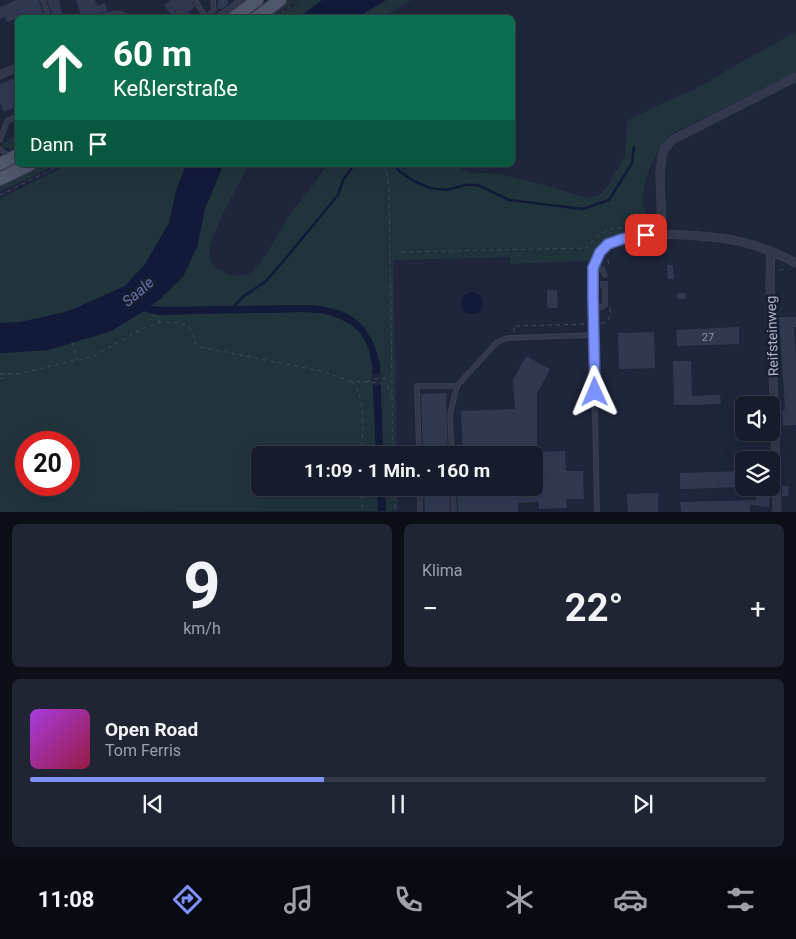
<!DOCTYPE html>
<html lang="de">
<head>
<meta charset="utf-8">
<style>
	body { margin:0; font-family:Roboto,sans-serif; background:#202534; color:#f1f3f6; height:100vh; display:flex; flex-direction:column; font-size:19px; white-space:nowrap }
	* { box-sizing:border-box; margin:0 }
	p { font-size:16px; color:#9ea1a9 }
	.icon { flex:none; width:28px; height:28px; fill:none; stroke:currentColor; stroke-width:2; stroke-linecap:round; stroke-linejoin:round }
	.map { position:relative; height:512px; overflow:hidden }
	.sheet { display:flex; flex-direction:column; gap:12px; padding:12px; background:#0d0f18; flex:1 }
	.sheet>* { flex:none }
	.guide { position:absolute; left:15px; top:15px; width:500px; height:152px; border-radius:8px; box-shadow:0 5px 20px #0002,0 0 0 1px #363a48; background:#0b6e4f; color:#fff; overflow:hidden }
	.tools { position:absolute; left:735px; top:396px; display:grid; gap:10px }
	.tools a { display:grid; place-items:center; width:45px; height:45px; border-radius:8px; background:#171c2c; box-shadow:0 5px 20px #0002,0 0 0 1px #363a48; font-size:25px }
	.speed { position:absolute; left:15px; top:431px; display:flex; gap:10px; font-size:25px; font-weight:700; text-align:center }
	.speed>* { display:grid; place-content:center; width:65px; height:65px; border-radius:50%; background:#171c2c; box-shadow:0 5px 20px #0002,0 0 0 1px #363a48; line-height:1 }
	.speed .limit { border:8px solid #d22; background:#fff; color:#111 }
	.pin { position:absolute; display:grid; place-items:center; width:42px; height:42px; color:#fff; margin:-21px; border-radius:10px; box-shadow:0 2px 8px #0006 }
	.me { position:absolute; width:55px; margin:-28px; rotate:359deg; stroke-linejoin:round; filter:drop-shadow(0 0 4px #0008) }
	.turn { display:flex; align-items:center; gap:18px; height:105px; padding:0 15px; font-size:22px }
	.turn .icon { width:65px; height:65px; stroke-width:2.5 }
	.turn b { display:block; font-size:35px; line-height:42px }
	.then { display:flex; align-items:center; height:48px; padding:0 15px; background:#0003; gap:10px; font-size:19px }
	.big { font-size:38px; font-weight:700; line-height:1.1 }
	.sheet .tile { flex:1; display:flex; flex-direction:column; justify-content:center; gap:8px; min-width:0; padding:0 18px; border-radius:8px; background:#202534 }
	.sheet .dial { align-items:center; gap:0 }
	.dial b { font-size:65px; line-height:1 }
	.song { display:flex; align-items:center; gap:15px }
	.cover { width:60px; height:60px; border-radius:8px; background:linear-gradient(135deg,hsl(280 70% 55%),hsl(340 70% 35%)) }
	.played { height:5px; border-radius:2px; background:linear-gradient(90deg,#7c93ff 40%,#363a48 40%) }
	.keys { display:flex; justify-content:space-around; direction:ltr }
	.heat { display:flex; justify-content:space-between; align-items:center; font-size:28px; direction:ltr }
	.sheet .tiles { flex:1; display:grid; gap:12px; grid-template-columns:1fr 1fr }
	.tile:last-child { grid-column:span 2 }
	.trip { position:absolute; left:251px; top:446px; width:292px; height:50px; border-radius:8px; background:#171c2c; box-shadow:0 5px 20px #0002,0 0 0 1px #363a48; font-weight:700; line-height:50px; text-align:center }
	.tabs { display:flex; height:80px; justify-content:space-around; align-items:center; background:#090b12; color:#9ea1a9 }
	.tabs .icon { width:35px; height:35px }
	.tabs .on { color:#7c93ff }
	.tabs b { font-size:22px; color:#f1f3f6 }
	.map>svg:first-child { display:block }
	.green { fill:#21343c; fill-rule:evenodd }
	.water { fill:#121a3a }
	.pier { fill:#1f263b }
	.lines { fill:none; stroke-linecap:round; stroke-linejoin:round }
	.stream { stroke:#121a3a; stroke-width:2.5 }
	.building { fill:#313852 }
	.lane-casing { stroke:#3d4155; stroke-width:5.5 }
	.street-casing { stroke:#3d4155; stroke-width:9 }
	.primary-casing { stroke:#3d4155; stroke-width:14 }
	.path { stroke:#3a4d55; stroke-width:1; stroke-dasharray:4 4; stroke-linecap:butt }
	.lane { stroke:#33384c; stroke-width:4 }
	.street { stroke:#33384c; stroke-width:8 }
	.primary { stroke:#51576c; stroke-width:12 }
	.route-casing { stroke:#5160a6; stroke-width:12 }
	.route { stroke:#7c93ff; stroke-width:9 }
	.labels { text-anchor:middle; stroke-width:5; stroke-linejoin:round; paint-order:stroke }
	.number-label { font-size:11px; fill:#8d92a9 }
	.street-label { font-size:14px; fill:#aeb3c8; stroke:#191e30 }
	.water-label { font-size:15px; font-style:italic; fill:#6473aa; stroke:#191e30 }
</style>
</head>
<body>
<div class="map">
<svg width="796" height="512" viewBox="0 0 796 512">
	<rect width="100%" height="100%" fill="#1f263b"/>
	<g class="green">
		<path d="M288 0H296L272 17 265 18Z"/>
		<path d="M301 0H322L300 17H278Z"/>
		<path d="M386 0H411L383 17 357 18Z"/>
		<path d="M796 32V72L669 135C654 154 642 179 643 204 643 209 645 211 647 215 648 220 648 226 648 231 621 234 601 232 590 261L510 264V257L393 260 397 455H383L380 364 359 322 342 312 321 306 309 305 163 307 151 306 161 298 197 247 205 209 223 165H249C240 182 204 242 210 259 212 265 218 269 223 272 230 275 239 277 246 275 264 267 281 226 293 210 300 201 308 192 315 183 319 177 323 169 328 165H455L468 172 499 174 544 185 587 198 598 196 607 187 625 157 627 126 628 121 634 116 643 113 674 98 694 90 736 65Z"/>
		<path d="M17 133V146L10 149 2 146V145Z"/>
		<path d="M40 165H54L30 178 0 191V185Z"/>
		<path d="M67 165H186L176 191 169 223 145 264 125 286 69 311 21 322 0 323V199Z"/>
		<path d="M144 311 153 314 163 315C196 314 229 313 263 313 281 313 301 311 320 313 332 315 345 320 355 328 366 337 370 351 372 365L376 455H260V488H377L378 511 0 512V353L48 350 111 331ZM26 442H69V485H26Z"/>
		<path d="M385 488H398V511H386Z"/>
	</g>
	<g class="water">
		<path d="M322 0H386L357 17H300Z"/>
		<path d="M186 165H223L205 209 197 247 183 277 161 298 151 306 163 307 309 305C351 308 371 323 380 364L383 455H376L372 365C370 351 366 337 355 328 345 320 332 315 320 313 301 311 281 313 263 313 229 313 196 314 163 315L153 314 144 311 111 331 48 350 0 353V323L21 322 69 311 125 286 145 264 169 223 176 191Z"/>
		<circle cx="472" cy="303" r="11"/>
		<path d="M377 488H385L386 511H378Z"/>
	</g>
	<path class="pier" d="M381 373 382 385H372L371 374Z"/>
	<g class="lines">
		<g class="stream">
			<path d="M395 165 399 171 414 181 430 188 447 190 465 185H478L509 200 583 209 609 200 632 163 634 147"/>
			<path d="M233 307 244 296 265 282 286 258 338 195 343 180 354 165"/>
		</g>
	</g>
	<g class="building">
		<path d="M16 0H39L45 18H18L7 22 5 17 0 19V7Z"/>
		<path d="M47 0H59L63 18H53Z"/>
		<path d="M76 0H95L97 6 105 3 108 11 100 13 95 16 82 18Z"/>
		<path d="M171 0H191L195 7 188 12 180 9H177L175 11 176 14 181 17 173 18 164 5Z"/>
		<path d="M218 0H228V4L222 9H218Z"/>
		<path d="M18 77V106L4 112 0 102V84Z"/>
		<path d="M667 265H673L674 279H668Z"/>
		<path d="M600 281H608V287L605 285 600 289Z"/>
		<path d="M547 290H557L558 308H547Z"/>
		<rect x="678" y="293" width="8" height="6"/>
		<path d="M779 317H796V327H794L796 361V425L783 426 782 410 785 409Z"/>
		<path d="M739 327V344L677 346 676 330Z"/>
		<path d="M654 332 655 368 619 369 618 333Z"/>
		<path d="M526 356 550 369 537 394V452L565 451 566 471H583L584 499H566L567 508 539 509V502L518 503V512H458L457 488H535V455H463L461 411 515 409 513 380Z"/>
		<path d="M673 361H691L692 396 720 395 721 404 674 405Z"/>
		<path d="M446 393 448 455H423L421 394Z"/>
		<path d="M744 471V487L680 489V473Z"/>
		<path d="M782 486H789L788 496H782Z"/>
		<path d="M424 488H449L450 512H425Z"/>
		<path d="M761 488H771V496H770L769 507 750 505V512H681L680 502 756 500 757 494H760Z"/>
		<path d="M658 493V512H628L627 494Z"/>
	</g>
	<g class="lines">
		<g class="lane-casing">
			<g id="lane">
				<path d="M43 0 49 18"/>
				<path d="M195 0 206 18"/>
				<path d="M179 12 193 18"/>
				<path d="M206 17 214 10 213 0"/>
				<path d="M0 140 7 121 18 116"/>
				<path d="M0 149 10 157"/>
				<path d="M594 268 602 269 605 275"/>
				<path d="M593 308 602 307 605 305V289"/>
				<path d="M593 319 597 512"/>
				<path d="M419 455 417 386H457"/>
				<path d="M452 455 450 414 457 386 497 342 508 338 593 335"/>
				<path d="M420 488V512"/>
				<path d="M453 488 454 512"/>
			</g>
		</g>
		<g class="street-casing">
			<g id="street">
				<path d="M102 18 118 15 127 18"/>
				<path d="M219 18 243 0"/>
				<path d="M0 75 18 67"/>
				<path d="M662 235 660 173 662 156 665 148 672 140 796 77"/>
				<path d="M771 251 770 283 775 432 777 512"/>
				<path d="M593 319C593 298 587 264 603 248 624 227 715 235 742 242 761 247 779 254 796 263"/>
			</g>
		</g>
		<g class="primary-casing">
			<g id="primary">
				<path d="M233 18 257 0"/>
				<path d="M256 18 280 0"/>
				<path d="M0 164 18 155"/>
				<path d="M0 179 29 165"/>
			</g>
		</g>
		<g class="path">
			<path d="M275 18 298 0"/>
			<path d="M384 165 387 174 389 186 393 455"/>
			<path d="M0 195 61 165"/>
			<path d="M401 252 586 248C603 232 606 226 632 228"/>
			<path d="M608 260 609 267"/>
			<path d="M779 271 786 267"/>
			<path d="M153 314 160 322"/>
			<path d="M601 323C610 323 610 316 610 308"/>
			<path d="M514 332V326L587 324"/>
			<path d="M72 342 77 360"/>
			<path d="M0 374H16L92 357 144 328 161 322 179 323 188 326 192 331 195 343 200 347 321 371 350 381 382 383 388 387 391 396"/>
			<path d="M0 379 8 375"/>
			<path d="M352 381C367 400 362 433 362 455"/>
			<path d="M367 382 372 379 390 378"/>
			<path d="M362 488V512"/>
			<path d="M394 488 395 512"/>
		</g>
		<use href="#lane" class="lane"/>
		<use href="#street" class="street"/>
		<use href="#primary" class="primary"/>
	</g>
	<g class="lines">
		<g class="route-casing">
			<path id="route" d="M595 392 593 297V268L600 252 608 244 622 239 646 235"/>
		</g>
		<use href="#route" class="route"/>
	</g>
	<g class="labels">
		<g class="number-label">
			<text x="708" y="341">27</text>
		</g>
		<g class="street-label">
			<text transform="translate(772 336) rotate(-92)" y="5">Reifsteinweg</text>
		</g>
		<g class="water-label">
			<text transform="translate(138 292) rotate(-41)" y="5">Saale</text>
		</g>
	</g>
</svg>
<div class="tools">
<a><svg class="icon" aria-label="sound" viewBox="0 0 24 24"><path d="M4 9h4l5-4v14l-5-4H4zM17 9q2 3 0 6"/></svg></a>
<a><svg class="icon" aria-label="layers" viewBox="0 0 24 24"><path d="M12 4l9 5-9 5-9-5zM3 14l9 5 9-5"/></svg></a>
</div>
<div class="speed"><div class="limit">20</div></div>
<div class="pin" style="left:646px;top:235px;background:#d93025"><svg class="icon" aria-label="arrive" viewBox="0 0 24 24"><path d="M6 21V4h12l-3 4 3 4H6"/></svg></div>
<svg class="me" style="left:595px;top:392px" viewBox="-20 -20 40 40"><path d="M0-17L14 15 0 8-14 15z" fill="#7c93ff" stroke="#fff" stroke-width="4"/></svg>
<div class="trip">11:09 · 1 Min. · 160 m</div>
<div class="guide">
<div class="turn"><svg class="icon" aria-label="ahead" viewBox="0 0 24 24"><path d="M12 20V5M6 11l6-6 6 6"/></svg><div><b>60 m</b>Keßlerstraße</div></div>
<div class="then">Dann<svg class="icon" aria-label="arrive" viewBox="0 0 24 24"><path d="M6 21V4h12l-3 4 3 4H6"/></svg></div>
</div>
</div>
<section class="sheet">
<div class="tiles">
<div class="tile dial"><b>9</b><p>km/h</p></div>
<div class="tile"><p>Klima</p>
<div class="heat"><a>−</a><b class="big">22°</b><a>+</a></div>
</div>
<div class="tile">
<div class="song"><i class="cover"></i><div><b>Open Road</b><p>Tom Ferris</p></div></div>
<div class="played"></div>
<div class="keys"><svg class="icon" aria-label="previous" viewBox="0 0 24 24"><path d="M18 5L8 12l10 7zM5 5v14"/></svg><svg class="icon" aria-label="pause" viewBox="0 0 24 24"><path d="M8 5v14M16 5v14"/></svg><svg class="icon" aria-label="next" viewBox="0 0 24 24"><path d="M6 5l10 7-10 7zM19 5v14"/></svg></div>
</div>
</div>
</section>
<nav class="tabs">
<b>11:08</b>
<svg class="icon on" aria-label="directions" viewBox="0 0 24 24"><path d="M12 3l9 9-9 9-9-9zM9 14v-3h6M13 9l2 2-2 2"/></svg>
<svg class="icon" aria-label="music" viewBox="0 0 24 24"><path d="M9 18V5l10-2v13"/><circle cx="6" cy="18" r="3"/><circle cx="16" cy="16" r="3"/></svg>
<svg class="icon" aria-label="phone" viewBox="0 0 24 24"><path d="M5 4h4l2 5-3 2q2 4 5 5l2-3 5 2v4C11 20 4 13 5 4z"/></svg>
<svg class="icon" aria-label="climate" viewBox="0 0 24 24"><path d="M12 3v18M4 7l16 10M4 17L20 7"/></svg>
<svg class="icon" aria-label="car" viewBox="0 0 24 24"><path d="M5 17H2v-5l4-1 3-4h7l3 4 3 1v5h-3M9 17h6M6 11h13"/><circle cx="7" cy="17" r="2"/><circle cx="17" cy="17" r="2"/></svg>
<svg class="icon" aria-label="filters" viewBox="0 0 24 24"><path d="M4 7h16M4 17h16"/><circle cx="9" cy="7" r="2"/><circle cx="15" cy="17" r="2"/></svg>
</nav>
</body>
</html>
